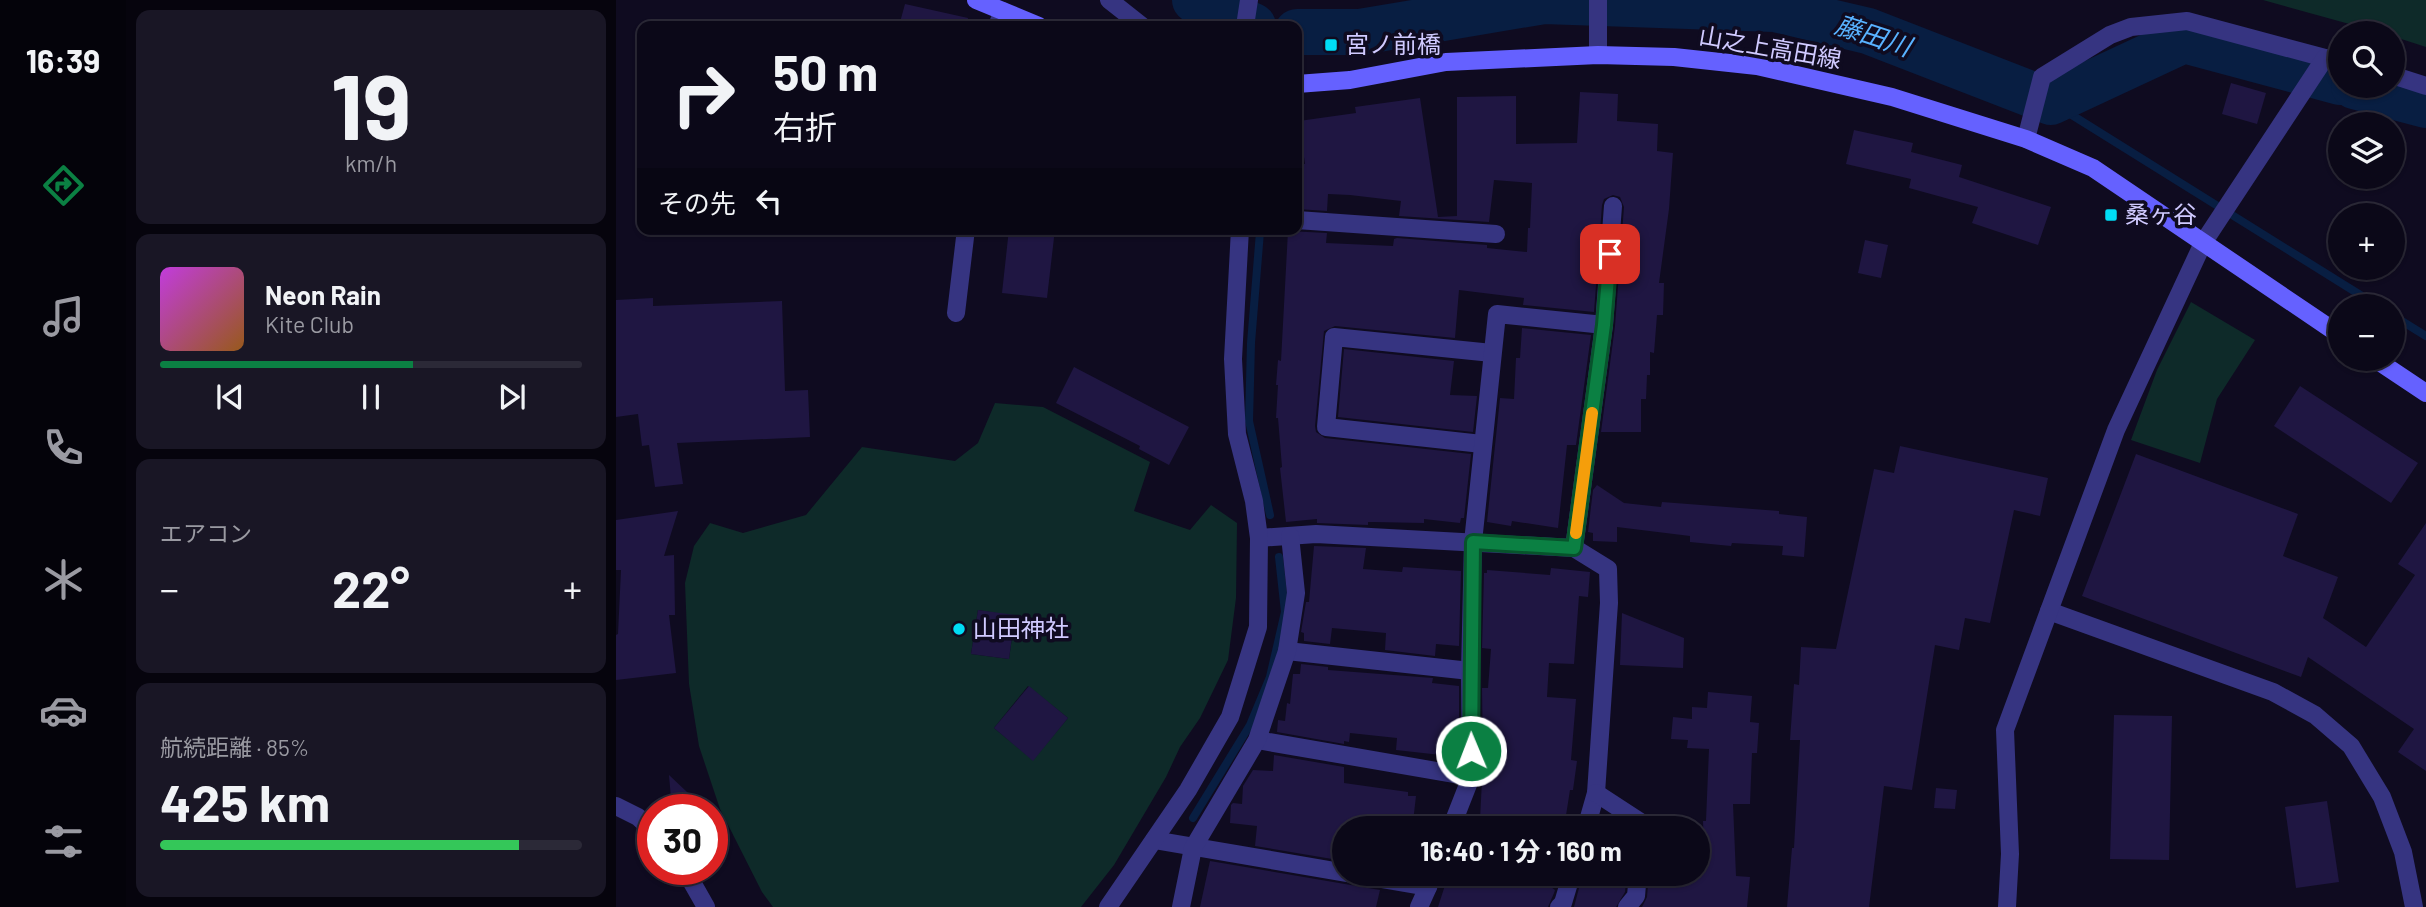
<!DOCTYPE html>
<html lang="ja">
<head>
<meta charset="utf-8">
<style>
	body { margin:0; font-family:Barlow,"Noto Sans JP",sans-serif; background:#191625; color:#f1f3f6; height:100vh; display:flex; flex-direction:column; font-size:26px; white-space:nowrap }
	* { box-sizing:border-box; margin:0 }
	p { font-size:23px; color:#9a9aa2 }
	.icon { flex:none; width:38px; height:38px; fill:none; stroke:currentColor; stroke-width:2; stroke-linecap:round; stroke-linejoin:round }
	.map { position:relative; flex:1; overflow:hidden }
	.drawer { display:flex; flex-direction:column; gap:10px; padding:10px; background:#06040d; width:490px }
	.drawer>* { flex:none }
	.banner { position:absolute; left:21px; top:21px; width:665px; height:214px; border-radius:14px; box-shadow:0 2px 5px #0004,0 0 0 2px #2b2937; background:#0b0818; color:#f1f3f6; overflow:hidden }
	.tools { position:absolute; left:1712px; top:21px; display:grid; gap:14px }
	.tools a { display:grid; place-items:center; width:77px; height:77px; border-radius:50%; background:#0b0818; box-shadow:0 2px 5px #0004,0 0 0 2px #2b2937; font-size:35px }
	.speed { position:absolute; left:21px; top:794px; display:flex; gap:14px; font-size:35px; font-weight:700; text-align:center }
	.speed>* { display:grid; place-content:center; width:91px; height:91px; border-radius:50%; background:#0b0818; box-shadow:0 2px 5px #0004,0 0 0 2px #2b2937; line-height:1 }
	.speed .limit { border:10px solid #d22; background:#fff; color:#111 }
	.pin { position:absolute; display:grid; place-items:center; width:60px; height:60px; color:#fff; margin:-30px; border-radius:14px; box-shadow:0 4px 10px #0006 }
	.me { position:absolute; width:77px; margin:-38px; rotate:359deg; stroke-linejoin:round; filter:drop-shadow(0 0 5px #0008) }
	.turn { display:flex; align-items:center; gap:24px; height:147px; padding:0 21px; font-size:32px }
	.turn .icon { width:91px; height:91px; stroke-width:2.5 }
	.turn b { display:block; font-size:49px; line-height:60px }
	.then { display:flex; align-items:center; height:66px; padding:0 21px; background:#0003; gap:14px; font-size:26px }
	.big { font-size:52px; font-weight:700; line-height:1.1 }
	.drawer .widget { flex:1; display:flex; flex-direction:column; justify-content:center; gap:10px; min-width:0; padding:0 24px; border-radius:14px; background:#191625 }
	.drawer .dial { align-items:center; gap:0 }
	.dial b { font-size:91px; line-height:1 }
	.song { display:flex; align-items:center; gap:21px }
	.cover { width:84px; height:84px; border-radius:10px; background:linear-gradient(135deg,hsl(290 70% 55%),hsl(30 70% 35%)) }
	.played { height:7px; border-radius:4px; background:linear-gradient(90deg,#0b8043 60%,#2b2937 60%) }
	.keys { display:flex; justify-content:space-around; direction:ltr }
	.heat { display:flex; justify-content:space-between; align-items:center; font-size:38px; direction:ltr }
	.charge { height:10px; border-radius:5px; background:linear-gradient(90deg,#34c759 85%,#2b2937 0) }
	.trip { position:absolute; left:716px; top:816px; width:378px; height:70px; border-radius:35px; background:#0b0818; box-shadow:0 2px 5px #0004,0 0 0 2px #2b2937; font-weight:700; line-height:70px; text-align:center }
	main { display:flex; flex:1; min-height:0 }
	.dock { display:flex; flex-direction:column; width:126px; justify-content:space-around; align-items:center; background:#04030a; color:#9a9aa2 }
	.dock .icon { width:49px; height:49px }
	.dock .selected { color:#0b8043 }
	.dock b { font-size:32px; color:#f1f3f6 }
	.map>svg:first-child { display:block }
	.green { fill:#0e2a29; fill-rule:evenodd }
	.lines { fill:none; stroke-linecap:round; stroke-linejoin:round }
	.stream { stroke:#081e42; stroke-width:8 }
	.river { stroke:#081e42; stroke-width:46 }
	.building { fill:#1f1642 }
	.street { stroke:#363481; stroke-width:18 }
	.secondary { stroke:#6561ff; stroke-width:18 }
	.route-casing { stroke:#07532c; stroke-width:18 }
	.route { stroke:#0b8043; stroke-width:12 }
	.slow { stroke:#f59e0b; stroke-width:12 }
	.poi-dot { fill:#00ddf5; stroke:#0f0b20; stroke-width:2.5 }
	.labels { text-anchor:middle; stroke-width:7; stroke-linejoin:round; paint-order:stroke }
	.poi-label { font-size:24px; fill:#d0caff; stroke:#0f0b20; text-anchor:start }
	.street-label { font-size:24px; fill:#d0caff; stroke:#0f0b20 }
	.water-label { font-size:26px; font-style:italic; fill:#58b2ff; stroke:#0f0b20 }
</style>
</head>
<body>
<main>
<nav class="dock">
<b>16:39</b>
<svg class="icon selected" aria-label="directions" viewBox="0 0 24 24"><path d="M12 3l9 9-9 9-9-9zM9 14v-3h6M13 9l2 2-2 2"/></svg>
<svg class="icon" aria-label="music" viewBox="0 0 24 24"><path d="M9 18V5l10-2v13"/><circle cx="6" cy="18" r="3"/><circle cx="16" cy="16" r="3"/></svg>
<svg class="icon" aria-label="phone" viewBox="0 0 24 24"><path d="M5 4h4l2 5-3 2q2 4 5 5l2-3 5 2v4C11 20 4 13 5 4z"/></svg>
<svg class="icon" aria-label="climate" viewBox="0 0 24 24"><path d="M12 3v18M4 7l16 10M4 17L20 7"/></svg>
<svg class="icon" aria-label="car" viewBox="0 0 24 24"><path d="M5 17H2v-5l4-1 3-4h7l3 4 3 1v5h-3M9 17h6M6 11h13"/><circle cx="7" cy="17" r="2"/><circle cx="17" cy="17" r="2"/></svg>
<svg class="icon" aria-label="filters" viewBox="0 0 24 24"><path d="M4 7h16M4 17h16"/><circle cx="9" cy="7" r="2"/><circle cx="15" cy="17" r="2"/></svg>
</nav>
<section class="drawer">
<div class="widget dial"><b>19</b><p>km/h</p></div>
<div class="widget">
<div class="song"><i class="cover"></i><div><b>Neon Rain</b><p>Kite Club</p></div></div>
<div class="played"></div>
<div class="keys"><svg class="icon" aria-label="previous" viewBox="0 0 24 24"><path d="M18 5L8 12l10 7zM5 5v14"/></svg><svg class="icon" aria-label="pause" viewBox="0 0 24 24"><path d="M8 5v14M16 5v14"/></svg><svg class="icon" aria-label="next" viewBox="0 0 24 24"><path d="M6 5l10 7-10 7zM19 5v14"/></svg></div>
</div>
<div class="widget"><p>エアコン</p>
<div class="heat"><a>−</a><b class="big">22°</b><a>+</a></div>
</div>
<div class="widget"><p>航続距離 · 85%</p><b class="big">425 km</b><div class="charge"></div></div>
</section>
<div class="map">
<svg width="1810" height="907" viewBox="0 0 1810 907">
	<rect width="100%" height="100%" fill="#0f0b20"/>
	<g class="green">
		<path d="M1647 0H1810V47L1776 36V33H1766Z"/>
		<path d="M1575 302 1639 340 1601 399 1584 463 1515 440 1541 370Z"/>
		<path d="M379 403 427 407 534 462 518 511 574 530 595 505 621 523 620 598 612 660 584 718 564 747 550 777 498 865 465 907H157L146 892 104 809 83 746 73 684 69 583 78 546 94 523 127 533 190 515 246 447 339 461 362 443ZM362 610 399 616 393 659 355 654ZM412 686 452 718 417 760 378 728Z"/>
	</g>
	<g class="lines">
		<g class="stream">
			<path d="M580 1V0"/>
			<path d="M1435 102 1762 306"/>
			<path d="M644 232 635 343 633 421 654 515"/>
			<path d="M1776 315 1810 336"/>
			<path d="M577 818 634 725 654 677 669 612 663 557"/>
		</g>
		<g class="river">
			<path d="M579 0 637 26"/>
			<path d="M681 32H744L928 1 1159 9 1252 31 1435 102 1568 40 1724 82"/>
			<path d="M1738 86 1810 105"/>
		</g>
	</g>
	<g class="building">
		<path d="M289 4 352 18 351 26H283Z"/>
		<path d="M1615 83 1650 93 1641 124 1606 114Z"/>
		<path d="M964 92 1002 94 1001 121 1042 124 1041 151 1057 153 1053 209 1043 283H1048L1047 315H1041L1038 353 1034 352V375H1031L1030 399H1025V432H985L999 326 1008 207 1004 197 997 195 988 199 986 205 978 312 907 305 908 298 843 290 839 338 719 326 708 331 699 426 700 432 709 438 855 454 848 518H845L844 523 808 519V523L757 522H752V525L701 523V519L670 522 664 468 666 467 662 418H660L662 385H660L662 360 665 361 672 231 711 233 710 243 777 246 778 239 781 238 871 245V248L911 252 912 228H914L916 183 878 180 873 222 783 216 785 201 734 195 712 194 711 211 681 209V163L689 164 683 121 740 113 739 107 804 98 822 217 841 216V97L900 96V144L961 143Z"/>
		<path d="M1238 130 1297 143 1295 152 1346 165 1343 177 1435 207 1422 245 1356 223 1362 207 1293 188 1295 179 1230 164Z"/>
		<path d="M393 229H439L431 298 386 293Z"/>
		<path d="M1249 240 1272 245 1265 278 1242 273Z"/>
		<path d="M37 298V306L166 301 169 391 192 390 194 437 61 443 67 484 39 487 33 445 26 446 22 414 0 417V300Z"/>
		<path d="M906 328 975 335 960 445H951L942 528 896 521 895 526 871 522 884 398 898 399 900 358H904Z"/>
		<path d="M728 349 838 361 834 395 861 396 857 432 722 417Z"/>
		<path d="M458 367 573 427 553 465 523 449 524 446 440 403Z"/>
		<path d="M1684 386 1802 463 1775 503 1658 426Z"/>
		<path d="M1284 446 1432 478 1424 516 1398 510 1374 623 1349 618 1343 650 1319 645 1296 790 1268 786 1253 907H1171L1176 848H1178L1184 740H1174L1178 684 1183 685 1185 647 1220 649 1258 469 1278 473Z"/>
		<path d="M1520 454 1682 514 1667 556 1722 577 1707 618 1750 647 1799 575 1782 564 1810 523V771L1782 752 1798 729 1692 657 1685 677 1466 596Z"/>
		<path d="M981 485 1008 503 1045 507 1046 502 1163 511V514L1191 517 1188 557 1166 555 1167 546 1116 543 1115 546 1074 542V536L1001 527V542L977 541V533L972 532 977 490Z"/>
		<path d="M62 511 48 556 58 555 59 615H53L60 673 0 680V635L2 634 5 570H0V520Z"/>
		<path d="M698 546 750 548 747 569 786 572 787 567 845 571 843 646 820 644 819 656 769 650 770 633 716 628 714 644 688 641V633L685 632 690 602H693Z"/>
		<path d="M935 568 974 572 972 597 963 596 958 664 933 663 931 697 960 699 955 760 961 761 957 790H954L948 828 907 824 906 828H866L867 821 864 820 867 760 866 688H872L875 649 866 648 868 573H871V570L934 575Z"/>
		<path d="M362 610 399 615 393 659 355 654Z"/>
		<path d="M1006 613 1068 638 1067 668 1004 665Z"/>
		<path d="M685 664 712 667V670L817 678 816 683 843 686V757L780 750 781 738 734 733 733 742 728 741V744L661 732 662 720 669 721 671 703 674 704 677 674H684Z"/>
		<path d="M413 686 452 718 417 761 378 728Z"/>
		<path d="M1092 692 1136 696 1134 722 1143 723 1141 753H1136L1134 804H1117L1120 876 1134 877 1131 907H1026L1031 897 1033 873H1089L1087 821H1090L1093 749 1071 748 1072 740 1055 739 1057 717 1076 719V707L1091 708Z"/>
		<path d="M1498 715 1556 716 1553 860 1494 859Z"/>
		<path d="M658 755 728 767V783L792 792V796H800L797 822 784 821 783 828H728V861L639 846 641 826 614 823 615 805 617 803 626 804 627 786 637 770 657 771Z"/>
		<path d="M53 775 90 810H56Z"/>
		<path d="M1320 788 1341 790 1339 809 1318 808Z"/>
		<path d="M1711 801 1723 882 1680 888 1669 807Z"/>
		<path d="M594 861 764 890 760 907H584Z"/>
		<path d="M845 873H916L939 890 938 893 932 907H822L831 879 843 883Z"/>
		<path d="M967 873H1011L1009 892 1000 907H958Z"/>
	</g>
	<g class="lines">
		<g class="street">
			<path d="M493 0 526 26"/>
			<path d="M982 0V55"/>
			<path d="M381 26 387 11"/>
			<path d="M629 26 633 0"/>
			<path d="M1776 75 1810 86"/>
			<path d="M1410 139 1426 77 1494 35 1515 27 1571 21 1724 62"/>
			<path d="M681 220 880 234"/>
			<path d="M340 313 350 229"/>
			<path d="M866 444 710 427 718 337 876 353"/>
			<path d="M643 538 700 534 958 548 992 569 993 603 980 793 970 828"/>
			<path d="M958 548 988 325 997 206"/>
			<path d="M1433 611 1657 692 1699 715 1735 746 1766 797 1787 852 1798 907"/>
			<path d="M671 651 854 671"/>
			<path d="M641 740 855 777"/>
			<path d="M980 793 1026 823V828"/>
			<path d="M0 806 22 817 37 831"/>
			<path d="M835 828 855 777 854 671 857 542 881 314 988 325"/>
			<path d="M538 840 812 887 818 873"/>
			<path d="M69 870 90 907"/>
			<path d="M492 907 572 790 614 717 642 627 643 538 638 501 621 434 617 359 624 229"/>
			<path d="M565 907 577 848 641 740 671 651 680 593 674 536"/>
			<path d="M803 907 812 887"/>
			<path d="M943 907 947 903 956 873"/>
			<path d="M1011 907 1020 896 1022 873"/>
			<path d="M1391 907 1394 854 1389 730 1500 430 1587 243 1709 58"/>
		</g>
		<g class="secondary">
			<path d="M360 0 423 26"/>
			<path d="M681 84 734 80 830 62 982 55 1058 57 1141 66 1276 97 1410 139 1477 168 1724 335"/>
			<path d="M1759 359 1810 393"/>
		</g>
	</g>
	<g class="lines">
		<g class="route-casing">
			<path id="route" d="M855 751 857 542 958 548 988 325 994 254"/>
		</g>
		<use href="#route" class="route"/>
		<path class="slow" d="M960 533 976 413"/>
	</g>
	<g class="poi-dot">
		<rect x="708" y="38" width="14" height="14" rx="3.5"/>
		<rect x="1488" y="208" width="14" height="14" rx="3.5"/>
		<circle cx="343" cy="629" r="7"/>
	</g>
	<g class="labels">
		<g class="poi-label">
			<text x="729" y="53">宮ノ前橋</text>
			<text x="1509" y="223">桑ヶ谷</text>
			<text x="357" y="637">山田神社</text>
		</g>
		<g class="street-label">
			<text transform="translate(1154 48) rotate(10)" y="8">山之上高田線</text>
		</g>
		<g class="water-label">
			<text transform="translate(1257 36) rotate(18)" y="9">藤田川</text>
		</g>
	</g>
</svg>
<div class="tools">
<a><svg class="icon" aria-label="search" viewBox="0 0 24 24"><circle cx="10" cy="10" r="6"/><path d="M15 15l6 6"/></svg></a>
<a><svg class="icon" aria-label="layers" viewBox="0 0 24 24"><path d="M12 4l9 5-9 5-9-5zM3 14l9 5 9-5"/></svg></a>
<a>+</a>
<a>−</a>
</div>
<div class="speed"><div class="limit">30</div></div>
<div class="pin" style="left:994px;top:254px;background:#d93025"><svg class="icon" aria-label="arrive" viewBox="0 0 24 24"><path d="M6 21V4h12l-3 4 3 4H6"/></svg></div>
<svg class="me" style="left:855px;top:751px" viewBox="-20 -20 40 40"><circle r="17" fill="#0b8043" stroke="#fff" stroke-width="3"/><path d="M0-11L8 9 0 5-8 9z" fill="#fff"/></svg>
<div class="trip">16:40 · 1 分 · 160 m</div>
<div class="banner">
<div class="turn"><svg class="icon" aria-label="right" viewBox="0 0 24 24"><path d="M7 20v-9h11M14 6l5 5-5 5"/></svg><div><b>50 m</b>右折</div></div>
<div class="then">その先<svg class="icon" aria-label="left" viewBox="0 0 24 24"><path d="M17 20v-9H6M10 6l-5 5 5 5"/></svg></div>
</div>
</div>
</main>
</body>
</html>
